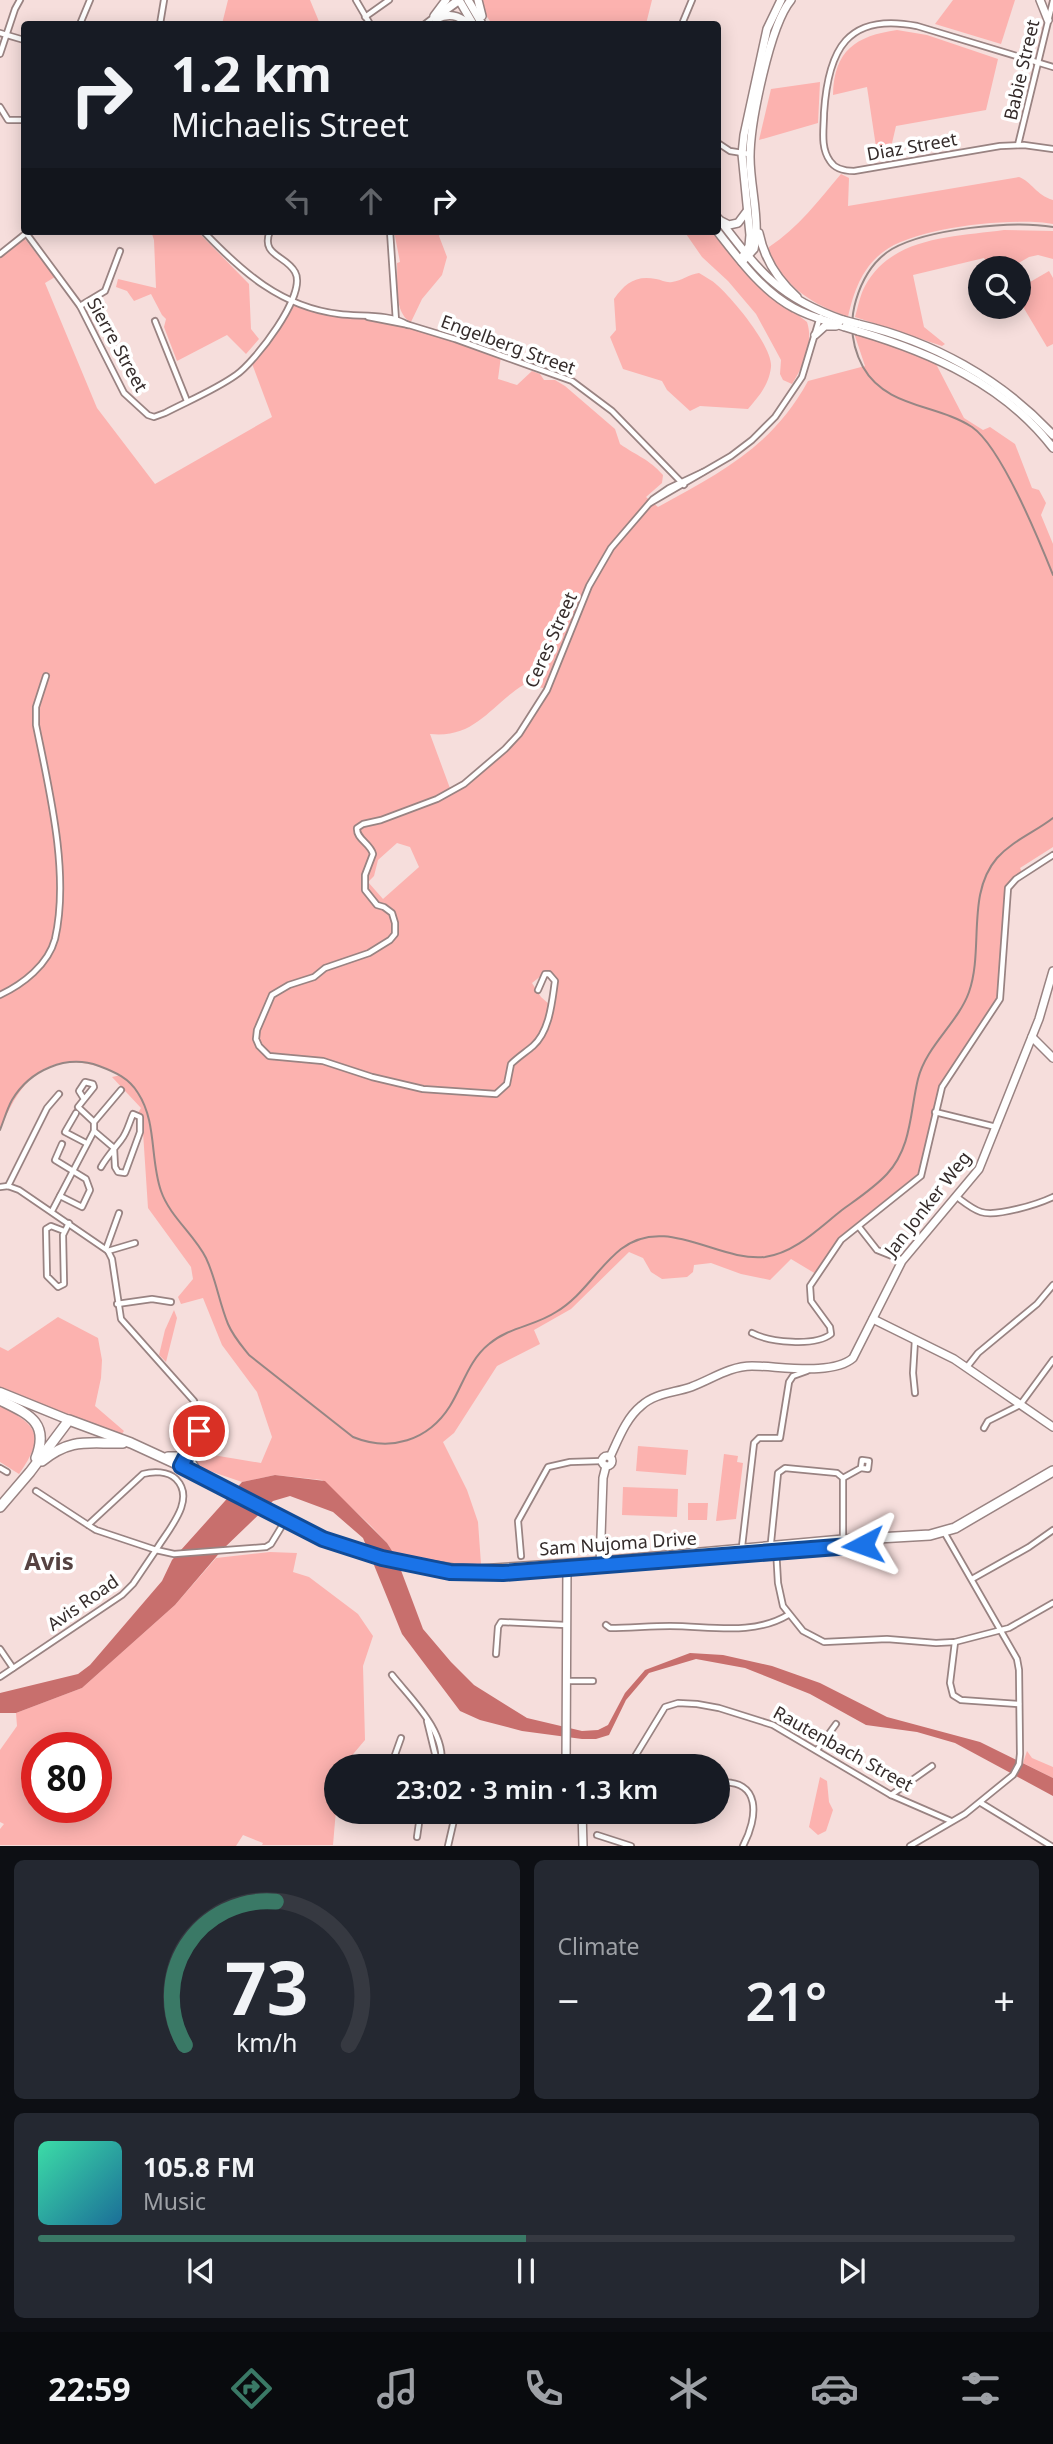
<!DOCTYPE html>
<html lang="en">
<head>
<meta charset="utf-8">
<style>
	body { margin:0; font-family:"Noto Sans",sans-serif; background:#242831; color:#f1f3f6; height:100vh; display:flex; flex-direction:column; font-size:26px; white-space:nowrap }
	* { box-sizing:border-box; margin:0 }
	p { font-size:23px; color:#9ea1a6 }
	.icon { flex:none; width:38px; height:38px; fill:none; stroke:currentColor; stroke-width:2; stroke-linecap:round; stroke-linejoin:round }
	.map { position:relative; height:1846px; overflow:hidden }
	.sheet { display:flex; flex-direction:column; gap:14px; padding:14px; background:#0d0f14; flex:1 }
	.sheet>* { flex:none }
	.hud { position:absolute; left:21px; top:21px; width:700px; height:214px; border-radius:7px; box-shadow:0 4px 18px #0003; background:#171b24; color:#f1f3f6; overflow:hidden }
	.controls { position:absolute; left:968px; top:256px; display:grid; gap:14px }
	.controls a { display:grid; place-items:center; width:63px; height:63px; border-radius:50%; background:#171b24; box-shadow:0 4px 18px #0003; font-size:35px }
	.speed { position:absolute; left:21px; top:1732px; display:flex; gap:14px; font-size:35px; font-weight:700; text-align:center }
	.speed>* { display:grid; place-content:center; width:91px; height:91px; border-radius:50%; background:#171b24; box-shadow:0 4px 18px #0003; line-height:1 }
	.speed .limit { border:10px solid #d22; background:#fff; color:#111 }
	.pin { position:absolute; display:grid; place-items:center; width:60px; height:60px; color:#fff; margin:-30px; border:4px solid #fff; border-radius:50%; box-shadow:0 2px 7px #0007 }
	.me { position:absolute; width:77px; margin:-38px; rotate:266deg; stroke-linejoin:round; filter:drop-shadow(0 0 5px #0008) }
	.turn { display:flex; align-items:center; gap:24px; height:147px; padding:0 35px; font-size:32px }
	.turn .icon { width:91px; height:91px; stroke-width:2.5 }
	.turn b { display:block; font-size:49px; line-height:60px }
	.lanes { display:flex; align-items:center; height:66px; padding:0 35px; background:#0003; justify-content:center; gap:35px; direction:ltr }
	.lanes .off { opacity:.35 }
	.big { font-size:52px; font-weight:600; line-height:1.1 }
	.sheet .card { flex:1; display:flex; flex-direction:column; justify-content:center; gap:10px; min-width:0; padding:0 24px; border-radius:10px; background:#242831 }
	.sheet .dial { align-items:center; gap:0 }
	.dial svg { height:182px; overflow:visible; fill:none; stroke:#363941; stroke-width:7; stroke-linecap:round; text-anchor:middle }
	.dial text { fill:#f1f3f6; stroke:none }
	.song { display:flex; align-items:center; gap:21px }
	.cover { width:84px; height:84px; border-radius:10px; background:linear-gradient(135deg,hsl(160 70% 55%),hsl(200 70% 35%)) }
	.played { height:7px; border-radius:4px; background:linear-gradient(90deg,#3a7966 50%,#363941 50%) }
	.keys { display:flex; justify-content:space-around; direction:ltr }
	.heat { display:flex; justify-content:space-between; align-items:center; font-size:38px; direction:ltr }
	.sheet .tiles { flex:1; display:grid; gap:14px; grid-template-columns:1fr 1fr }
	.card:last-child { grid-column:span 2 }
	.trip { position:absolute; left:324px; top:1754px; width:406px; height:70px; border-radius:35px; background:#171b24; box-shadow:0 4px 18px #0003; font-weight:600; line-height:70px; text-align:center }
	.tabs { display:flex; height:112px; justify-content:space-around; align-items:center; background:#090b0e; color:#9ea1a6 }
	.tabs .icon { width:49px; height:49px }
	.tabs .current { color:#3a7966 }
	.tabs b { font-size:32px; color:#f1f3f6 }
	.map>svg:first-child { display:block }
	.green { fill:#fcb2af; fill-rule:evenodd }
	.water { fill:#c86f6d }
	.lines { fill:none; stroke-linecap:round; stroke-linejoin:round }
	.street-casing { stroke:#998382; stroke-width:8 }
	.secondary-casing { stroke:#998382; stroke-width:10 }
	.primary-casing { stroke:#998382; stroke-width:11 }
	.highway-casing { stroke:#998382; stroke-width:12 }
	.street { stroke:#fff; stroke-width:4.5 }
	.secondary { stroke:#fff; stroke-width:7 }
	.primary { stroke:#fff; stroke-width:8 }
	.highway { stroke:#fff; stroke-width:9 }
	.rail { stroke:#968684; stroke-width:2 }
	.secondary-bridge-casing { stroke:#998382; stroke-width:10; stroke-linecap:butt }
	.secondary-bridge { stroke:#fff; stroke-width:7 }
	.route-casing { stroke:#114b97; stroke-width:18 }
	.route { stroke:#1a73e8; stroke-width:12 }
	.labels { text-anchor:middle; stroke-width:7; stroke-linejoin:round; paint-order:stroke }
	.street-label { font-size:18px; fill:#352c2b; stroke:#fff }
	.district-label { font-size:24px; font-weight:bold; fill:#564241; stroke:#fff }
</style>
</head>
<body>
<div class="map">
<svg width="1053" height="1846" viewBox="0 0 1053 1846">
	<rect width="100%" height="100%" fill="#f6dedc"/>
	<g class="green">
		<path d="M228 0H310L320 24H222Z"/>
		<path d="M483 0H652L646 24H492L483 11Z"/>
		<path d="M953 0H1015L1001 44 935 24Z"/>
		<path d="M897 30 927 35 998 59 986 110 896 126 889 156 878 160 867 87 833 95C834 50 856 36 897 30Z"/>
		<path d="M820 82 818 123 759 140 771 89Z"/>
		<path d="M841 174 849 178 848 206 1019 177C1032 182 1036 195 1053 200V224C1014 217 915 227 883 252 862 268 854 291 848 317 812 304 784 287 769 251V247C798 228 819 200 841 174Z"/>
		<path d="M1004 230 1053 231V259L1038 255 1029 257 1010 268H989L984 258 913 275 924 327 945 344 942 346 855 317C858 307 860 295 865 286 892 236 954 237 1004 230Z"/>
		<path d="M151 231H197L249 284 251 329 259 339 246 354 227 335 177 361 164 327 166 319 162 315 151 294 134 301 127 291 116 287 118 279 156 288 154 240Z"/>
		<path d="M394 231H441L439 236 447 257 442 275 422 299 411 322C393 313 398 280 397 263L400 262Z"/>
		<path d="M684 231H713L750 278 807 322C814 343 803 367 792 384L783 380 780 374 781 360 756 314 728 281 702 257Z"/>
		<path d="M25 239 55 277 45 283 97 408 155 484 272 417 251 361 276 328 291 302 318 310 409 325 501 356 498 379 517 385 532 371 540 374 544 380H555L565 386 615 429 620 444C637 456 649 459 663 475L662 483 646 497 658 507C721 472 772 447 808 381L865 366 854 333 911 351 935 362 964 418 983 430 990 427 1015 444 1032 488 1039 490 1046 503 1041 515 1053 544V847L1020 868 1023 874 1010 885 1000 999 942 1087 923 1172 841 1240 816 1274 791 1259 770 1280 741 1274 711 1263 694 1265 693 1272 687 1277 662 1279 651 1272 643 1258 629 1252 571 1309 534 1330 540 1344 497 1366 454 1433 443 1442 467 1490 478 1522 481 1564H456L396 1557 387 1543 370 1525 322 1480 275 1475 242 1482 198 1467 195 1452 261 1463 272 1437 257 1392 222 1345 203 1298 181 1304 178 1297 193 1279 191 1267 148 1208 142 1117 138 1113 141 1108 112 1077 121 1075C56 1046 25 1068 0 1130V254L17 240ZM525 684 547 689C520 730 495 768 451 791L430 734C476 739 491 704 525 684ZM397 843 410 847 419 867 383 899 368 882 374 876 378 860ZM546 972 552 973 557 981 550 1005 541 997 532 983Z"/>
		<path d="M1049 271 1053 278V344L1047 347 1019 300 1018 289Z"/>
		<path d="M699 273C705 277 712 280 717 285 733 299 773 347 771 367 769 385 759 396 748 409L700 406 690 411 667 390 662 381 623 369 610 337 616 330 614 299C625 283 636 275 656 279 662 280 666 283 672 282 682 281 689 274 699 273Z"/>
		<path d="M174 1310 177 1318 166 1362 159 1355 165 1330Z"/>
		<path d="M58 1317 98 1338 102 1360 101 1378 95 1406 124 1431 121 1435 0 1389V1347L8 1351Z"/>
		<path d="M0 1406C39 1425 45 1437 19 1474L0 1462Z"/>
		<path d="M638 1446 688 1450 686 1475 636 1471Z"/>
		<path d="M724 1454 738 1456 737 1462 743 1463 736 1519 716 1521Z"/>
		<path d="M623 1487 678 1489 677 1517 622 1515Z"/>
		<path d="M688 1503H708L707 1520H688Z"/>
		<path d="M270 1552 297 1553 293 1572 309 1577 358 1614 373 1636 363 1666 365 1740 343 1766H336V1810L333 1845H262L263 1843 243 1835 236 1846 0 1845V1829L4 1824 0 1822V1750L17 1726 16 1713 82 1688 175 1605 216 1558ZM37 1748H96V1808H37Z"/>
		<path d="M1027 1751 1032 1758 1053 1767V1778L1023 1763Z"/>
		<path d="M820 1777 827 1781 829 1802 833 1810 826 1831 818 1835 809 1827Z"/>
	</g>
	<path class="water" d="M275 1475 325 1481 387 1543 396 1557 423 1629 451 1662 474 1685 527 1718 582 1731 598 1730 608 1725 625 1693 645 1670 690 1653 723 1655 772 1666 820 1683 887 1717 980 1742 1053 1778V1796L955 1743 917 1732 866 1725 810 1694 745 1668 696 1659 649 1673 626 1700 609 1735 596 1739H582L522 1731 480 1720 460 1711 402 1634 363 1538 333 1512 290 1496 273 1501 222 1550 175 1605 82 1688 16 1713H0V1693L78 1674 90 1665 162 1581 172 1560 242 1482Z"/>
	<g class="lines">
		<g class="street-casing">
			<g id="street">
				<path d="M356 0 370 24"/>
				<path d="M441 15 459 2"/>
				<path d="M365 17 389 0"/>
				<path d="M80 24 90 0"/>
				<path d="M160 24 164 0"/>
				<path d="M425 24 456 0"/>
				<path d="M682 24 692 0"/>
				<path d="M0 33 24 40"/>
				<path d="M0 54 15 9 20 0"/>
				<path d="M1053 67 917 26C847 12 828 50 824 113 824 129 820 147 830 161 835 169 844 171 854 171L1000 146 1024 145 1053 149"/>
				<path d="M0 107 8 120H24"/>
				<path d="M718 143 730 151 749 154"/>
				<path d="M1018 145 1053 1"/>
				<path d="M203 231C242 272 281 307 339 314 360 317 389 313 408 325"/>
				<path d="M390 231 396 321"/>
				<path d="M26 233 80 306 124 393 148 415 154 417 165 413C188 401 215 390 236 375 254 363 308 294 295 272 286 255 260 256 270 231"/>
				<path d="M0 254 29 231"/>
				<path d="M80 306 105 291 120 251"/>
				<path d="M368 317 409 325 455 339 572 381 612 411 684 485"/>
				<path d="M155 321 187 401"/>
				<path d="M650 503 731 456 752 440 775 417 802 377 820 317"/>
				<path d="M538 990 545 974H549L555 981C552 1001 550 1031 533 1046 526 1052 518 1057 511 1064L507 1084 496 1094 423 1089 372 1077 323 1061 269 1056 259 1046 256 1039 257 1030 272 995 289 985 314 977 325 968 369 953 390 940 395 934V923L392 913 384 907 377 905 365 890V875L373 854C370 843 356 839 357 828L363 824 381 820 437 799 464 784 505 749 519 734 547 690 589 586 611 548 653 499 669 488 703 472"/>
				<path d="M0 995C23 984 48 965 55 939 70 874 49 789 36 725V707L46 676"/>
				<path d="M84 1099 79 1091 85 1082 93 1084 94 1087 78 1107 94 1122"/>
				<path d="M935 1112 996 1127"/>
				<path d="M76 1113 65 1132 86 1143"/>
				<path d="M94 1131 114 1148 115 1167 118 1172 125 1173 140 1132V1117L133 1114C129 1123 127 1133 121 1140 114 1149 106 1158 101 1167"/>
				<path d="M8 1186 47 1108 59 1094"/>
				<path d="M0 1187 8 1186 19 1190 108 1251 112 1259 121 1319 194 1401 200 1421 195 1441 189 1453"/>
				<path d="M60 1196 82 1207 90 1190 86 1179 55 1160 62 1144"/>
				<path d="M957 1197C965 1203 972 1209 981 1212 997 1217 1038 1204 1053 1197"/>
				<path d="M52 1211 94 1131V1122L121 1090"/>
				<path d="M859 1227 877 1250 902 1260"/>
				<path d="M64 1231 51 1226 46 1229 47 1276 58 1287 64 1284 63 1235 69 1223"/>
				<path d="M106 1249 119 1213"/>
				<path d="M108 1251 135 1243"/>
				<path d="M117 1304 152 1299 171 1302"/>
				<path d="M752 1333C769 1342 815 1347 831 1334L830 1327 811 1301 810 1286 841 1240 921 1176 942 1087 1000 999 1008 888 1016 879 1053 855"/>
				<path d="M915 1340 913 1373 915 1393"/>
				<path d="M967 1367 978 1353 1037 1304 1053 1285"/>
				<path d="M984 1428 988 1421 1020 1405 1053 1360"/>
				<path d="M0 1468 7 1472"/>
				<path d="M843 1478 861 1468 868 1469 869 1461 862 1460 861 1468"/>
				<path d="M36 1491 88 1525 96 1530 156 1550C167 1531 197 1500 176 1479 168 1471 153 1471 143 1474L88 1525"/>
				<path d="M776 1548 778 1583 783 1606 803 1631 824 1642 887 1639 936 1643 955 1642 1009 1628 1053 1603"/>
				<path d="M770 1552 778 1473 785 1468 837 1473 843 1478V1542"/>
				<path d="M741 1555 754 1443 759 1438H780L789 1382 793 1376 807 1371"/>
				<path d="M521 1556 518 1521 548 1467 570 1462 602 1461"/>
				<path d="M972 1579 1029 1547 1053 1530"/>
				<path d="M606 1625 610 1628C630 1628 650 1626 670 1626 710 1626 753 1636 788 1615"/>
				<path d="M955 1642 950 1683 953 1695 961 1700 1019 1704"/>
				<path d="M0 1649 13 1668"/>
				<path d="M496 1654 498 1627 501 1622 566 1625"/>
				<path d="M392 1675C411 1699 447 1732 441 1766"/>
				<path d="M0 1677 122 1595 133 1584 156 1550 174 1554 266 1547 271 1544 285 1521"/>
				<path d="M566 1681H593"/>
				<path d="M427 1721 438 1766"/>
				<path d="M817 1750 836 1724"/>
				<path d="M634 1758 649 1759 664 1766"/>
				<path d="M391 1766 401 1738"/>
				<path d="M625 1766 634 1758 665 1707 678 1703 697 1704 719 1708 773 1725 891 1795 951 1821"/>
				<path d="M718 1783C762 1778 758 1818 743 1846"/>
				<path d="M891 1795 932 1766"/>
				<path d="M981 1803 1051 1846"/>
				<path d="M434 1811 454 1820"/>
				<path d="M597 1835 631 1846"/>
				<path d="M417 1837 419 1823 425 1811"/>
				<path d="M448 1846 454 1820 459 1811"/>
				<path d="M910 1846 965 1814 1013 1775 1019 1764 1020 1754 1019 1670 1017 1659 944 1532"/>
			</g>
		</g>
		<g class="secondary-casing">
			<g id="secondary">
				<path d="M459 0 473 24"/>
				<path d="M468 0 482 24"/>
				<path d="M478 0 482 16"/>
				<path d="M1040 0 1048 20"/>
				<path d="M434 16 446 0"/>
				<path d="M436 19C449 13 458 15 469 24"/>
				<path d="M718 218C759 271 777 297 843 320"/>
				<path d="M721 221 729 225 738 223 747 211"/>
				<path d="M717 231C739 259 762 291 794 308 810 317 828 321 845 327"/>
				<path d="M759 233C764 258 778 280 797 297"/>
				<path d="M743 256 749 246 750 235 742 154 744 135 767 29 781 0"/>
				<path d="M742 262 754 249 756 238C758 211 750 184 750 157 750 123 770 25 791 0"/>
				<path d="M858 324C932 341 1001 379 1053 435"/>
				<path d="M858 331C932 353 1005 385 1053 448"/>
				<path d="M815 335 825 326H836"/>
				<path d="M1032 1037 1053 1058"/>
				<path d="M873 1319 954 1359 1053 1427"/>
				<circle cx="607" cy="1461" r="5"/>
				<path d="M610 1457C618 1440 626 1418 641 1406 655 1393 674 1393 691 1387 712 1379 730 1366 752 1366 779 1366 832 1376 853 1358L902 1261 979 1169 1039 1019 1053 971"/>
				<path d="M600 1566 603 1478 606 1466"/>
				<path d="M566 1766 567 1564"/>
				<path d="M582 1811 583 1846"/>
			</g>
		</g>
		<g class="primary-casing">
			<path id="primary" d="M0 1392 69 1420"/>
		</g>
		<g class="highway-casing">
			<g id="highway">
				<path d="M0 1400C28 1414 50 1422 36 1458"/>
				<path d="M168 1457H180L189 1453 191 1463 196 1471"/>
				<path d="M42 1461C72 1437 89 1444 123 1443"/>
				<path d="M0 1507 30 1472 69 1420 131 1443 181 1466 323 1539 382 1558 453 1569 478 1570 600 1562 843 1540 930 1535 955 1528 1053 1471"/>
				<path d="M826 1548 861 1546"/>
			</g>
		</g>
		<use href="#street" class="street"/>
		<use href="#secondary" class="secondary"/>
		<use href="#primary" class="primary"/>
		<use href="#highway" class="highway"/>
		<g class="rail">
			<path d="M1053 227C1013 220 927 229 892 249 872 261 862 280 856 300 849 324 851 345 863 367 886 408 937 404 972 427 1001 447 1039 540 1053 575"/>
			<path d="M0 1130C4 1120 7 1109 12 1100 30 1070 66 1054 99 1066 115 1072 129 1078 138 1093 157 1122 150 1160 161 1191 170 1217 194 1234 206 1258 216 1279 219 1302 228 1324 233 1336 241 1345 249 1355L353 1437C390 1452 428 1441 450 1406 463 1385 469 1360 489 1344 509 1327 535 1326 556 1312 583 1296 597 1268 621 1249 666 1214 718 1262 765 1257 795 1253 819 1228 842 1210 857 1199 874 1188 887 1174 912 1147 910 1111 918 1079 926 1046 958 1023 969 992 984 949 966 894 997 858 1012 841 1035 832 1053 818"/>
		</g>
		<g class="secondary-bridge-casing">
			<g id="secondary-bridge">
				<path d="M843 320 858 324"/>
				<path d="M845 327 858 331"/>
			</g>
		</g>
		<use href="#secondary-bridge" class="secondary-bridge"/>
	</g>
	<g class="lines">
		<g class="route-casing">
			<path id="route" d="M199 1431 181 1466 323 1539 382 1558 450 1572 503 1573 863 1545"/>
		</g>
		<use href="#route" class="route"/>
	</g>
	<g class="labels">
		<g class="street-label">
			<text transform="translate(1022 70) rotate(-77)" y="6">Babie Street</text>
			<text transform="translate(912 147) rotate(-10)" y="6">Diaz Street</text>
			<text transform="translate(117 345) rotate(61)" y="6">Sierre Street</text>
			<text transform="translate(508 345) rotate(20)" y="6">Engelberg Street</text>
			<text transform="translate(551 640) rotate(-66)" y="6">Ceres Street</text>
			<text transform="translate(928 1204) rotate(-52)" y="6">Jan Jonker Weg</text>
			<text transform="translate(618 1544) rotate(-4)" y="6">Sam Nujoma Drive</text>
			<text transform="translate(83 1603) rotate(-35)" y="6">Avis Road</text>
			<text transform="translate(843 1749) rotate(29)" y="6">Rautenbach Street</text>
		</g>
		<g class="district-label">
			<text x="49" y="1570">Avis</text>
		</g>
	</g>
</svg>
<div class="controls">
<a><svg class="icon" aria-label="search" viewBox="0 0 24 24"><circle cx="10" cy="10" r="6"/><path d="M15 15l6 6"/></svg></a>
</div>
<div class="speed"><div class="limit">80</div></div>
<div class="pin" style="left:199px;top:1431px;background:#d93025"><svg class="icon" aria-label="arrive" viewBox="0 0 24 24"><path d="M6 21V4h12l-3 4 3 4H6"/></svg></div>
<svg class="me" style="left:863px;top:1545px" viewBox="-20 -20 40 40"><path d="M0-17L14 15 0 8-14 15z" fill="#1a73e8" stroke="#fff" stroke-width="4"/></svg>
<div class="trip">23:02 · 3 min · 1.3 km</div>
<div class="hud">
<div class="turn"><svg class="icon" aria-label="right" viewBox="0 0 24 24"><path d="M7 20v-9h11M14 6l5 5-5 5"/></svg><div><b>1.2 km</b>Michaelis Street</div></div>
<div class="lanes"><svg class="icon off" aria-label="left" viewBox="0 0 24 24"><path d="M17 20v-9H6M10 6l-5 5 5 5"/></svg><svg class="icon off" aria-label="ahead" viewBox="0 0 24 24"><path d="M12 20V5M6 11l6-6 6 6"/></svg><svg class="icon" aria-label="right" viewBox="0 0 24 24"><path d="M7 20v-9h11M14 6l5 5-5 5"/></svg></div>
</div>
</div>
<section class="sheet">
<div class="tiles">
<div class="card dial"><svg viewBox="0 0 100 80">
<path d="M14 69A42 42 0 1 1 86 69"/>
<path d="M14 69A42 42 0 0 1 54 6" stroke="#3a7966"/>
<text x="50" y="56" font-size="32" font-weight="700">73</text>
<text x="50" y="72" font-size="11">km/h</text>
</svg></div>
<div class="card"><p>Climate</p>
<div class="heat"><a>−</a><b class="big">21°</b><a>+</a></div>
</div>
<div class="card">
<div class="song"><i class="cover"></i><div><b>105.8 FM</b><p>Music</p></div></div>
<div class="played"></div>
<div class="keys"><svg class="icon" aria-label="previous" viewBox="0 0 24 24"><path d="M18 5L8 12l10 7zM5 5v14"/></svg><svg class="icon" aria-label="pause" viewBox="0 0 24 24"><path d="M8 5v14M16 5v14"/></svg><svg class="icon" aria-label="next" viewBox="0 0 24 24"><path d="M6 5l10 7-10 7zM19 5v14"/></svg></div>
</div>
</div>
</section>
<nav class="tabs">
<b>22:59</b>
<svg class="icon current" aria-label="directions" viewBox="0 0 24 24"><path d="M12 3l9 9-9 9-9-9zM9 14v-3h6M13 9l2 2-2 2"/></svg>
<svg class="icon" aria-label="music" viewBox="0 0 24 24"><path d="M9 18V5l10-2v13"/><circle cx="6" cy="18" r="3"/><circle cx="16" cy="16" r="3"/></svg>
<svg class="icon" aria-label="phone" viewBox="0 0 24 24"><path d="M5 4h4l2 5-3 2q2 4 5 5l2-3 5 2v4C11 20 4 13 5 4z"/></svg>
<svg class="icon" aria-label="climate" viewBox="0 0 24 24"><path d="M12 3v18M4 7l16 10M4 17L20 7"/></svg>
<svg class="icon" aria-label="car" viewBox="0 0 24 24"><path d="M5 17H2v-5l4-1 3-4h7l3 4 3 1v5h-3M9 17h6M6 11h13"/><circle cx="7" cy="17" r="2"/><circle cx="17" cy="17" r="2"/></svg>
<svg class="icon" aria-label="filters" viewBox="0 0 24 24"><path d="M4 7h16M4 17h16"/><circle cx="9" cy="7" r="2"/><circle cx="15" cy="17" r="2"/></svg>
</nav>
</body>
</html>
